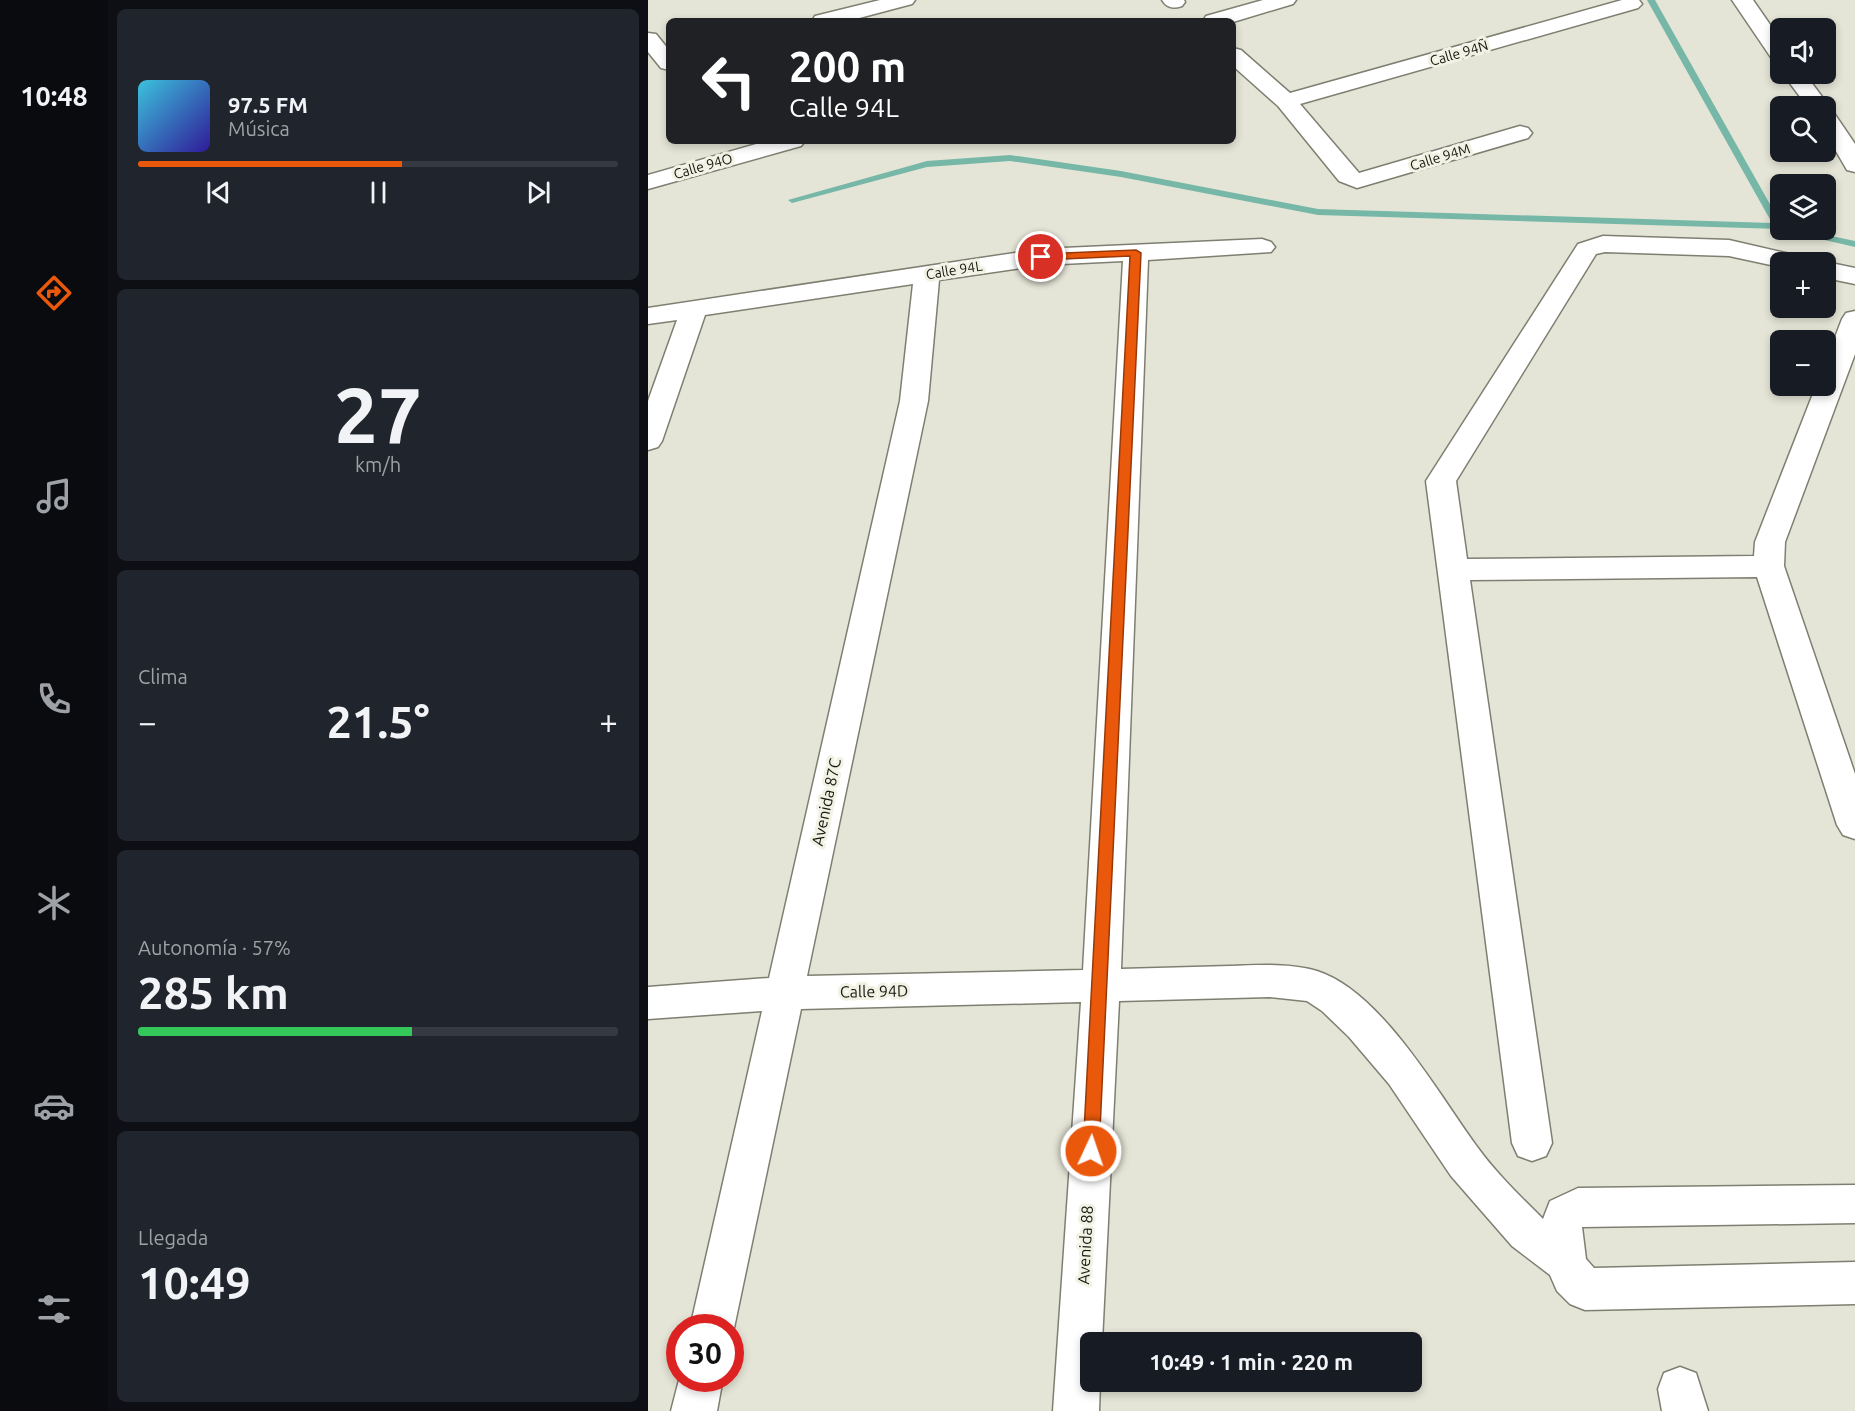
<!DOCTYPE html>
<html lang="es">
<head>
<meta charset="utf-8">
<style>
	body { margin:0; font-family:Ubuntu,sans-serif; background:#20242c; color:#f1f3f6; height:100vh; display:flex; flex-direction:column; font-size:22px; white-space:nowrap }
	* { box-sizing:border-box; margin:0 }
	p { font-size:20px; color:#9ea1a6 }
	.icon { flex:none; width:33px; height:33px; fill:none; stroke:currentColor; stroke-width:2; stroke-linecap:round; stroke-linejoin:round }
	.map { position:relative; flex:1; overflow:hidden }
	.side { display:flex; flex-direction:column; gap:9px; padding:9px; background:#0d0f14; width:540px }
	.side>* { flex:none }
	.hud { position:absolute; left:18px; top:18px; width:570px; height:126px; border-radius:9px; box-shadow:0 3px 9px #0003; background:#202124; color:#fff; overflow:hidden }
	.controls { position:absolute; left:1122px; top:18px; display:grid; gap:12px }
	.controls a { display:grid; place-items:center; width:66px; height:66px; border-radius:9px; background:#171b24; box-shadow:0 3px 9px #0003; font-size:30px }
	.speed { position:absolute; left:18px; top:1314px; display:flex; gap:12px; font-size:30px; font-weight:700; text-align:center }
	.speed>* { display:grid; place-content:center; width:78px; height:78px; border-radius:50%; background:#171b24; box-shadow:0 3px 9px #0003; line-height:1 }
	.speed .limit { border:9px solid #d22; background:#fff; color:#111 }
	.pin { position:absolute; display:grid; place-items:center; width:51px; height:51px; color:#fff; margin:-26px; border:3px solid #fff; border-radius:50%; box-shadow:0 2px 6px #0007 }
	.me { position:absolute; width:66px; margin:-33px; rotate:3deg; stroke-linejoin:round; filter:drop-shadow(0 0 4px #0008) }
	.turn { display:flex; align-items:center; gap:21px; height:126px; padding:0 24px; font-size:27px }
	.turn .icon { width:78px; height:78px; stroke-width:2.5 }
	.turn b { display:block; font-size:42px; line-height:51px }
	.big { font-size:45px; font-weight:700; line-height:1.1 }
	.side .tile { flex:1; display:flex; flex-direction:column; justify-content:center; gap:9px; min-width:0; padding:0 21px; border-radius:9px; background:#20242c }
	.side .dial { align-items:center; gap:0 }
	.dial b { font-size:78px; line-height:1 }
	.song { display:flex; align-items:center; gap:18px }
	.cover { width:72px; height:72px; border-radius:9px; background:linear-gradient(135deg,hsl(190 70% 55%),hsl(250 70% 35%)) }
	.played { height:6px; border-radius:3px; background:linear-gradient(90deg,#ea580c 55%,#363941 55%) }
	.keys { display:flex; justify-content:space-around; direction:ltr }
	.heat { display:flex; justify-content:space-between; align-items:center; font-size:33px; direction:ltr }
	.charge { height:9px; border-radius:4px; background:linear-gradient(90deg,#34c759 57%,#363941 0) }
	.trip { position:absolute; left:432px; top:1332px; width:342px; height:60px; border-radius:9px; background:#171b24; box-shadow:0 3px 9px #0003; font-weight:700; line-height:60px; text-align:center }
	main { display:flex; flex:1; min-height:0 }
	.tabs { display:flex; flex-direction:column; width:108px; justify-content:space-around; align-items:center; background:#090b0e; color:#9ea1a6 }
	.tabs .icon { width:42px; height:42px }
	.tabs .active { color:#ea580c }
	.tabs b { font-size:27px; color:#f1f3f6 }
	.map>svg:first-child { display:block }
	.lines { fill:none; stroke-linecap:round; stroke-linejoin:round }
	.stream { fill:#77b7a7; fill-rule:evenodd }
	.minor-casing { stroke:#7e7f71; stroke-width:3 }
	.minor { fill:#fff; fill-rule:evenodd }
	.route { fill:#ea580c; stroke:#983908; stroke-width:1.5 }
	.labels { text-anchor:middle; stroke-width:6; stroke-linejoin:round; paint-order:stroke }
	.far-street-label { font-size:14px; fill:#161711; stroke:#f1f2e3 }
	.street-label { font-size:16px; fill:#161711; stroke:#f1f2e3 }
</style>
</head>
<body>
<main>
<nav class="tabs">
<b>10:48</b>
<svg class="icon active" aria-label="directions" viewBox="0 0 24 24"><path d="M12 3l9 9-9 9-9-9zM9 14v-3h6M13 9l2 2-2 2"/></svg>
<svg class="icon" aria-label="music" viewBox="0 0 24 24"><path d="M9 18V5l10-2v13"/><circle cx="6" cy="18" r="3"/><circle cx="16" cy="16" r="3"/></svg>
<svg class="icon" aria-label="phone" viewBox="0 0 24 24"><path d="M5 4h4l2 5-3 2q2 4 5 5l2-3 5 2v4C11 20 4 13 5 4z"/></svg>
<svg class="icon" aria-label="climate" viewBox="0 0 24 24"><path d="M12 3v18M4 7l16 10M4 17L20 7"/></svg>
<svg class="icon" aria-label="car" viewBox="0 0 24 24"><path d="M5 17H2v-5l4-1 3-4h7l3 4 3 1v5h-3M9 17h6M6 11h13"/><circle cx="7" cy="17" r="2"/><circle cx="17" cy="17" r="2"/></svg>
<svg class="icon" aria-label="filters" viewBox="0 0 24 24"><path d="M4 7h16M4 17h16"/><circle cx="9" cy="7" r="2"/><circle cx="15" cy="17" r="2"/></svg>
</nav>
<section class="side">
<div class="tile">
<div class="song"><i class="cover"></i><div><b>97.5 FM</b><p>Música</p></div></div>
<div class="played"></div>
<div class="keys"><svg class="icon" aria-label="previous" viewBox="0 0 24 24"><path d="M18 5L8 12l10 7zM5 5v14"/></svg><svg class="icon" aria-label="pause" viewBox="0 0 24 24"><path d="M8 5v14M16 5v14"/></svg><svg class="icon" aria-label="next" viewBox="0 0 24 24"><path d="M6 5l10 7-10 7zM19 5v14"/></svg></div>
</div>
<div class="tile dial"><b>27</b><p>km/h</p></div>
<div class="tile"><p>Clima</p>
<div class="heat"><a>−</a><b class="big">21.5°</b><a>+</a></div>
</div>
<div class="tile"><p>Autonomía · 57%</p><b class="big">285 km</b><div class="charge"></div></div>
<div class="tile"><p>Llegada</p><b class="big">10:49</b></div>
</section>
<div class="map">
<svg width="1207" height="1411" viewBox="0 0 1207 1411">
	<rect width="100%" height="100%" fill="#e4e5d6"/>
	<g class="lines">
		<g class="stream">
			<path d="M999 0H1007L1132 222V229L670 215 473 177 362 161 279 167 144 203 140 200 279 161 362 155 473 171 670 209 1124 223Z"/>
			<path d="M1140 230H1155L1207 241V247L1142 232Z"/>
		</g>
		<g class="minor-casing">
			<g id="minor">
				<path d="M232 0H267L264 4 200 21H164L167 16Z"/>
				<path d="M514 0H536L537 2 534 6C525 9 519 8 514 0Z"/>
				<path d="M615 0H648L645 4 585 22 555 21 558 16Z"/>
				<path d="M974 0H991L994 4 990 8 652 104 711 173 872 126 880 128 884 133 880 138 709 188 691 181 630 106 585 66V48L593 50 642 93Z"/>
				<path d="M1084 0H1105L1132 39V60L1124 59Z"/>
				<path d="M0 33 8 34 21 50V70L13 68 0 52Z"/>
				<path d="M1135 74H1157L1181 106 1178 111V106H1159Z"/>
				<path d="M1178 111 1186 113 1207 144V172L1199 170 1178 134Z"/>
				<path d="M119 141H157L153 146 0 189V175Z"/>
				<path d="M955 236 1081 240 1155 257 1159 262H1132V267L1081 256 957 252 948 254 808 481 819 559 1106 556 1107 542 1168 386H1178V361L1194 319 1198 313 1207 311V354L1137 542 1136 566 1207 774V839L1195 835 1189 825 1109 577 822 580 904 1143 898 1156 884 1161 870 1156 864 1143 778 481 930 244Z"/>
				<path d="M614 239 623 242 627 247 623 252 500 260 473 969C509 968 546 967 582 966 610 965 642 963 669 971 733 991 791 1095 830 1148 848 1173 873 1197 895 1219L902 1201 930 1188 1207 1185V1223L934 1227 938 1259 946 1268 1207 1262V1304L937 1310 922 1304 909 1291 902 1275 864 1246 803 1176 741 1084 701 1037 674 1011 659 1001 622 997 471 1001 454 1342H442V1382H452L451 1411H405L433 1002 153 1009 86 1328 82 1336V1328H42L114 1011 0 1019V987L121 978 252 401 265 284 57 315 14 441 10 447 0 450V401L29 320 0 324V308L393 249ZM475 261 435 970 159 976 280 401 291 280 393 265Z"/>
				<path d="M1177 262H1178L1207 268V284L1178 278Z"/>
				<path d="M1032 1367 1048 1373 1060 1411H1014L1010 1389 1016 1373Z"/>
				<path d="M32 1376V1378H75L69 1411H23Z"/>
			</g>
		</g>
		<use href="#minor" class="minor"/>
	</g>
	<path class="route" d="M488 250 493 253 451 1151 449 1157 443 1159 437 1157 435 1151 482 256 393 260 388 257 393 254Z"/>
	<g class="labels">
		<g class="far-street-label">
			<text transform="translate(811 53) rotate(-16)" y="5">Calle 94Ñ</text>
			<text transform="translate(792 157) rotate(-17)" y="5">Calle 94M</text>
			<text transform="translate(55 166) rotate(-16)" y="5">Calle 94O</text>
			<text transform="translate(306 270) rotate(-9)" y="5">Calle 94L</text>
		</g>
		<g class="street-label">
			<text transform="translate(178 802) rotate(-78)" y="6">Avenida 87C</text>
			<text transform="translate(226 991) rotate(-1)" y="6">Calle 94D</text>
			<text transform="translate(437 1245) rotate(-87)" y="6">Avenida 88</text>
		</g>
	</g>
</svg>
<div class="controls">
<a><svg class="icon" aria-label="sound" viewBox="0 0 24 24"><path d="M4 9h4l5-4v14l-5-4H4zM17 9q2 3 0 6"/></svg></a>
<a><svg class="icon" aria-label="search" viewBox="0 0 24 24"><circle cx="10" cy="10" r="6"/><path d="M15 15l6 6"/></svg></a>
<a><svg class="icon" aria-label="layers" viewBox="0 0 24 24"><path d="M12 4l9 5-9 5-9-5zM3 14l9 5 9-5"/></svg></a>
<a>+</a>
<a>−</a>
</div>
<div class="speed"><div class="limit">30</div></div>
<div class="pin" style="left:393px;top:257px;background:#d93025"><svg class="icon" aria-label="arrive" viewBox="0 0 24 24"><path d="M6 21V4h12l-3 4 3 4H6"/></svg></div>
<svg class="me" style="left:443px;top:1151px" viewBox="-20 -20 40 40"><circle r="17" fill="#ea580c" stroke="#fff" stroke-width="3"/><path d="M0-11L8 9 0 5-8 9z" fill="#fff"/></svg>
<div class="trip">10:49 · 1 min · 220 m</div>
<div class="hud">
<div class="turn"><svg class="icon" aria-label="left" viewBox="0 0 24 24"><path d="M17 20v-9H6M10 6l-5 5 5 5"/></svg><div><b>200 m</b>Calle 94L</div></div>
</div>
</div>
</main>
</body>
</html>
